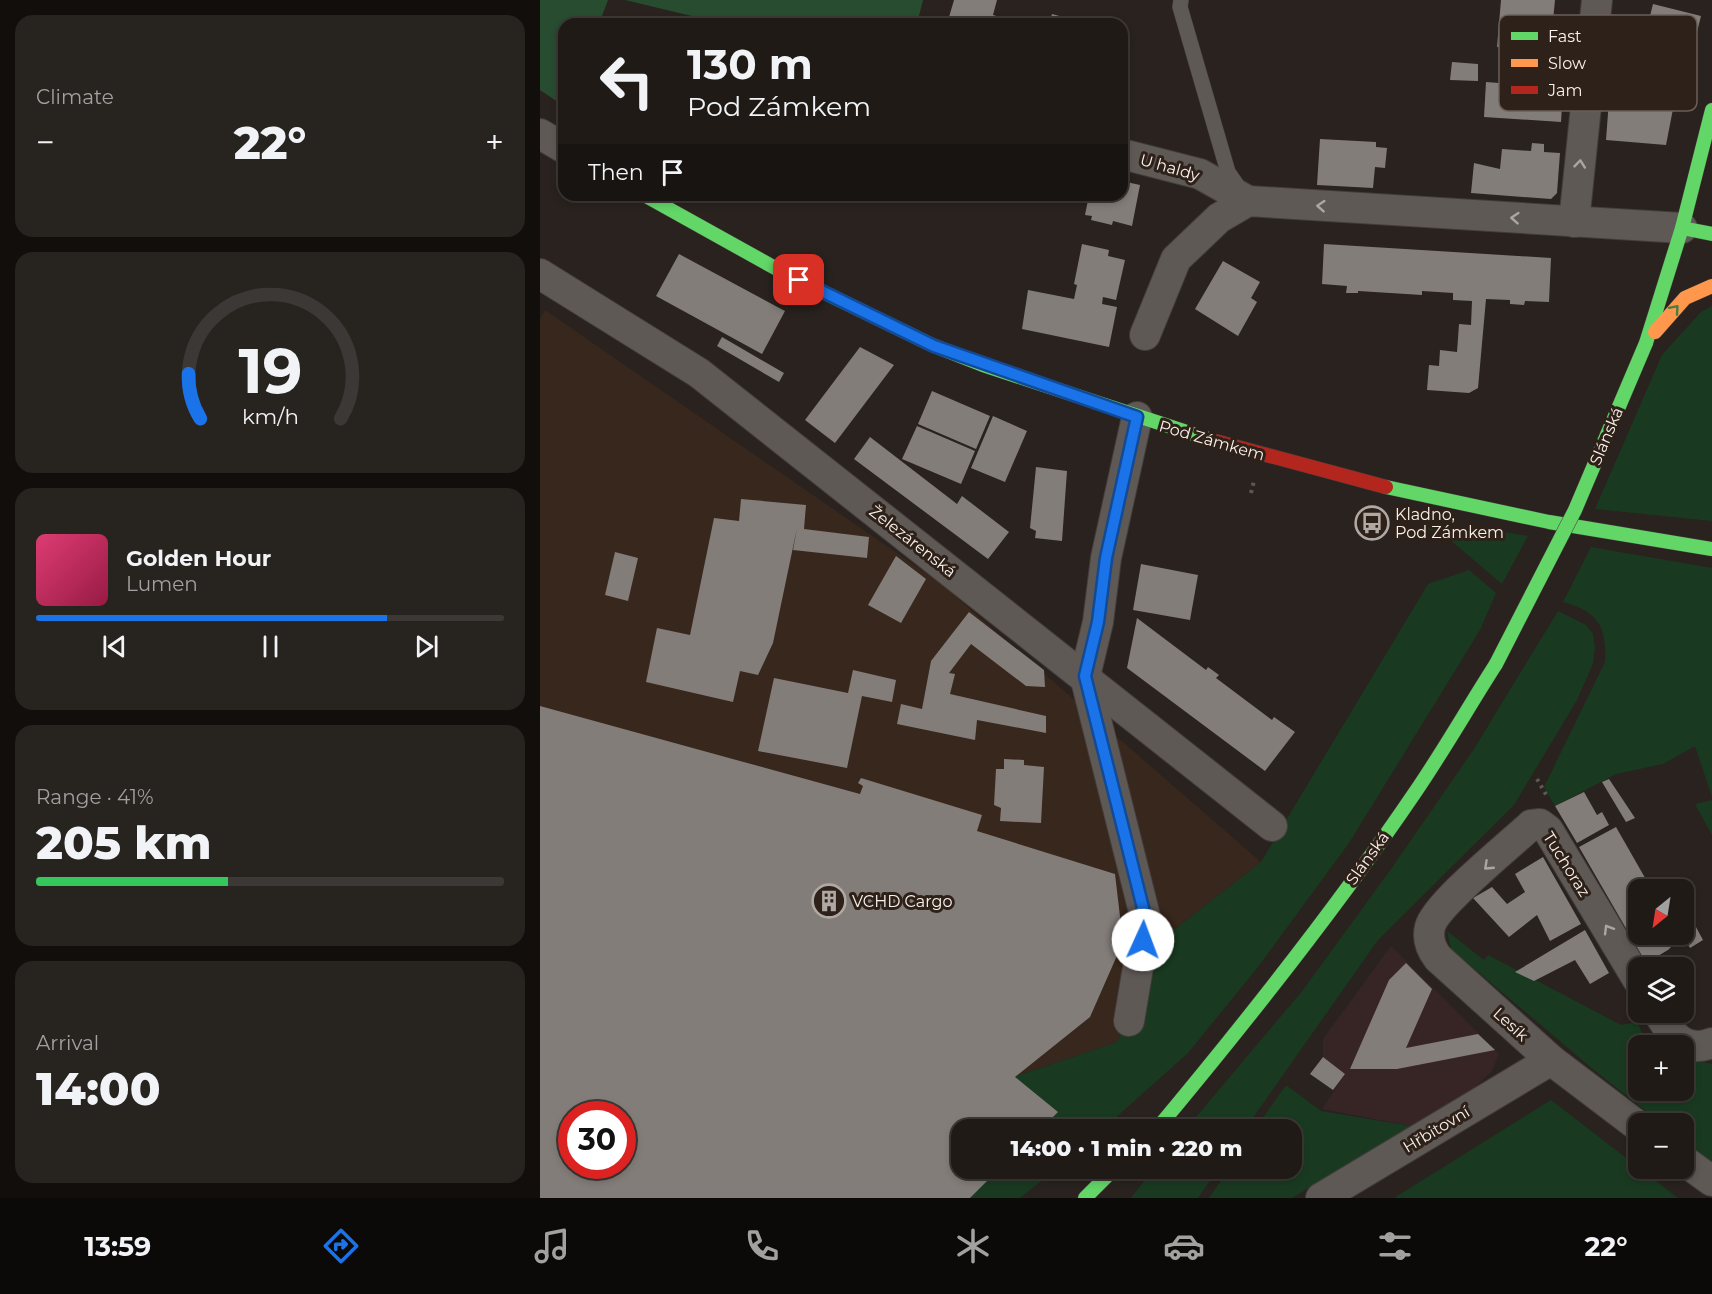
<!DOCTYPE html>
<html lang="en">
<head>
<meta charset="utf-8">
<style>
	body { margin:0; font-family:Montserrat,sans-serif; background:#27231f; color:#f1f3f6; height:100vh; display:flex; flex-direction:column; font-size:22px; white-space:nowrap }
	* { box-sizing:border-box; margin:0 }
	p { font-size:20px; color:#a1a1a1 }
	.icon { flex:none; width:33px; height:33px; fill:none; stroke:currentColor; stroke-width:2; stroke-linecap:round; stroke-linejoin:round }
	.map { position:relative; flex:1; overflow:hidden }
	.drawer { display:flex; flex-direction:column; gap:15px; padding:15px; background:#110e0c; width:540px }
	.drawer>* { flex:none }
	.banner { position:absolute; left:18px; top:18px; width:570px; height:183px; border-radius:18px; box-shadow:0 3px 9px #0003,0 0 0 2px #3c3835; background:#1f1a16; color:#f1f3f6; overflow:hidden }
	.needle { width:39px; rotate:210deg }
	.tools { position:absolute; left:1088px; top:879px; display:grid; gap:12px }
	.tools a { display:grid; place-items:center; width:66px; height:66px; border-radius:12px; background:#1f1a16; box-shadow:0 3px 9px #0003,0 0 0 2px #3c3835; font-size:30px }
	.speed { position:absolute; left:18px; top:1101px; display:flex; gap:12px; font-size:30px; font-weight:700; text-align:center }
	.speed>* { display:grid; place-content:center; width:78px; height:78px; border-radius:50%; background:#1f1a16; box-shadow:0 3px 9px #0003,0 0 0 2px #3c3835; line-height:1 }
	.speed .limit { border:9px solid #d22; background:#fff; color:#111 }
	.pin { position:absolute; display:grid; place-items:center; width:51px; height:51px; color:#fff; margin:-26px; border-radius:12px; box-shadow:0 3px 9px #0006 }
	.me { position:absolute; width:66px; margin:-33px; rotate:2deg; stroke-linejoin:round; filter:drop-shadow(0 0 4px #0008) }
	.turn { display:flex; align-items:center; gap:21px; height:126px; padding:0 30px; font-size:27px }
	.turn .icon { width:78px; height:78px; stroke-width:2.5 }
	.turn b { display:block; font-size:42px; line-height:51px }
	.then { display:flex; align-items:center; height:57px; padding:0 30px; background:#0003; gap:12px; font-size:22px }
	.big { font-size:45px; font-weight:800; line-height:1.1 }
	.drawer .tile { flex:1; display:flex; flex-direction:column; justify-content:center; gap:9px; min-width:0; padding:0 21px; border-radius:18px; background:#27231f }
	.drawer .dial { align-items:center; gap:0 }
	.dial svg { height:156px; overflow:visible; fill:none; stroke:#3c3835; stroke-width:7; stroke-linecap:round; text-anchor:middle }
	.dial text { fill:#f1f3f6; stroke:none }
	.song { display:flex; align-items:center; gap:18px }
	.cover { width:72px; height:72px; border-radius:9px; background:linear-gradient(135deg,hsl(340 70% 55%),hsl(340 70% 35%)) }
	.played { height:6px; border-radius:3px; background:linear-gradient(90deg,#1a73e8 75%,#3c3835 75%) }
	.keys { display:flex; justify-content:space-around; direction:ltr }
	.heat { display:flex; justify-content:space-between; align-items:center; font-size:33px; direction:ltr }
	.charge { height:9px; border-radius:4px; background:linear-gradient(90deg,#34c759 41%,#3c3835 0) }
	.trip { position:absolute; left:411px; top:1119px; width:351px; height:60px; border-radius:18px; background:#1f1a16; box-shadow:0 3px 9px #0003,0 0 0 2px #3c3835; font-weight:800; line-height:60px; text-align:center }
	.tab-bar { display:flex; height:96px; justify-content:space-around; align-items:center; background:#0c0a09; color:#a1a1a1 }
	.tab-bar .icon { width:42px; height:42px }
	.tab-bar .on { color:#1a73e8 }
	.tab-bar b { font-size:27px; color:#f1f3f6 }
	main { display:flex; flex:1; min-height:0 }
	.map>svg:first-child { display:block }
	.commercial { fill:#372526 }
	.built { fill:#38271c }
	.green { fill:#193a21; fill-rule:evenodd }
	.forest { fill:#274c30 }
	.building { fill:#837d79; fill-rule:evenodd }
	.lines { fill:none; stroke-linecap:round; stroke-linejoin:round }
	.lane-casing { stroke:#433d3b; stroke-width:16 }
	.street-casing { stroke:#433d3b; stroke-width:32 }
	.fast-casing { stroke:#433d3b; stroke-width:15 }
	.slow-casing { stroke:#433d3b; stroke-width:15 }
	.jam-casing { stroke:#433d3b; stroke-width:15 }
	.path { stroke:#5e5855; stroke-width:4; stroke-dasharray:3 4.5; stroke-linecap:butt }
	.lane { stroke:#5f5956; stroke-width:15 }
	.street { stroke:#5f5956; stroke-width:30 }
	.fast { stroke:#63d668; stroke-width:14 }
	.slow { stroke:#ff974d; stroke-width:14 }
	.jam { stroke:#b3261e; stroke-width:14 }
	.fast-bridge-casing { stroke:#433d3b; stroke-width:15; stroke-linecap:butt }
	.fast-bridge { stroke:#63d668; stroke-width:14 }
	.oneway { stroke:#aca5a0 }
	.oneway2 { stroke:#487c40 }
	.route-casing { stroke:#114b97; stroke-width:15 }
	.route { stroke:#1a73e8; stroke-width:10 }
	.labels { text-anchor:middle; stroke-width:6; stroke-linejoin:round; paint-order:stroke }
	.street-label { font-size:16px; fill:#f9f1eb; stroke:#2e2119 }
	.poi-label { font-size:16px; fill:#f9f1eb; stroke:#2e2119; text-anchor:start }
	.key { fill:#2e2119; stroke:#6b5f58; stroke-width:1.5 }
	.key-label { font-size:16px; fill:#f9f1eb }
</style>
</head>
<body>
<main>
<section class="drawer">
<div class="tile"><p>Climate</p>
<div class="heat"><a>−</a><b class="big">22°</b><a>+</a></div>
</div>
<div class="tile dial"><svg viewBox="0 0 100 80">
<path d="M14 69A42 42 0 1 1 86 69"/>
<path d="M14 69A42 42 0 0 1 8 46" stroke="#1a73e8"/>
<text x="50" y="56" font-size="32" font-weight="700">19</text>
<text x="50" y="72" font-size="11">km/h</text>
</svg></div>
<div class="tile">
<div class="song"><i class="cover"></i><div><b>Golden Hour</b><p>Lumen</p></div></div>
<div class="played"></div>
<div class="keys"><svg class="icon" aria-label="previous" viewBox="0 0 24 24"><path d="M18 5L8 12l10 7zM5 5v14"/></svg><svg class="icon" aria-label="pause" viewBox="0 0 24 24"><path d="M8 5v14M16 5v14"/></svg><svg class="icon" aria-label="next" viewBox="0 0 24 24"><path d="M6 5l10 7-10 7zM19 5v14"/></svg></div>
</div>
<div class="tile"><p>Range · 41%</p><b class="big">205 km</b><div class="charge"></div></div>
<div class="tile"><p>Arrival</p><b class="big">14:00</b></div>
</section>
<div class="map">
<svg width="1172" height="1198" viewBox="0 0 1172 1198">
	<rect width="100%" height="100%" fill="#29221e"/>
	<path class="commercial" d="M851 946 959 1054 952 1071 934 1088 871 1126 782 1109 805 1074 783 1057V1039Z"/>
	<path class="built" d="M5 310 399 582 721 862 630 933 577 1042 447 1086 0 928V319Z"/>
	<g class="green">
		<path d="M1172 306V521L1055 509 1122 355 1161 312Z"/>
		<path d="M889 526 941 528 988 536 962 584 903 534 888 530Z"/>
		<path d="M1051 547 1172 568V797L1155 746 1123 764 1076 774 1015 806 1004 787 1065 662C1067 627 1058 611 1023 602Z"/>
		<path d="M929 570 956 593 940 630 809 843 718 967 648 1053 563 1129 422 1130V1168L516 1169 480 1198H0V928L447 1086 577 1042 630 933 721 862 888 584ZM32 1114H82V1166H32Z"/>
		<path d="M1018 611 1046 625 1053 634 1055 647 1053 664 1037 700 974 805 838 940 705 1129H646L763 990 851 869 934 749Z"/>
		<path d="M1172 800V835L1155 804Z"/>
		<path d="M907 931 944 960 948 955 1081 1025 1097 1022 1106 1041 1114 1045 1098 1046V1090H1143V1058L1172 1064V1162L1143 1140V1124L1121 1123 1054 1070 911 949Z"/>
		<path d="M746 1085 781 1111 871 1126 752 1198H669L689 1169 752 1168V1130L715 1129Z"/>
		<path d="M1011 1100 1138 1198H854Z"/>
		<path d="M613 1169V1168L678 1169 658 1198H591Z"/>
	</g>
	<g class="forest">
		<path d="M0 0H68L59 24H24V106L0 90Z"/>
		<path d="M85 0H383L377 24H185Z"/>
	</g>
	<g class="building">
		<path d="M414 0H457L453 15 474 21 475 17 488 21V24H407Z"/>
		<path d="M961 0H1015L1011 42 991 40 990 49 957 47Z"/>
		<path d="M1113 4 1161 16 1139 105 1091 93Z"/>
		<path d="M512 14 546 23V24H509Z"/>
		<path d="M912 62 938 64V81L910 80Z"/>
		<path d="M946 82 1023 88 1021 122 944 117Z"/>
		<path d="M1069 100 1109 103 1133 109 1126 145 1066 140Z"/>
		<path d="M780 139 836 142V147L847 148 845 168 835 167 833 188 777 185Z"/>
		<path d="M992 143 1004 144V152L1020 153 1017 193 1011 199 931 193 934 163 960 169 962 149 991 151Z"/>
		<path d="M582 181 600 185 592 226 573 221 572 225 551 220 552 216 545 215 549 195H582Z"/>
		<path d="M542 244 569 250 568 256 585 260 576 300 563 297 562 304 577 307 569 347 482 329 488 290 534 299 537 285 534 284Z"/>
		<path d="M784 244 1011 258 1009 302 985 301 984 305 970 304V300L946 299 938 388 929 393 887 390 889 365 899 366 900 350 917 352 919 324 931 325 932 301 913 300V293L882 291V295L818 291V293H806L807 286 782 284Z"/>
		<path d="M139 254 245 311 222 354 116 296Z"/>
		<path d="M683 261 720 282 711 298 717 302 698 336 655 309Z"/>
		<path d="M182 337 244 373 239 382 177 346Z"/>
		<path d="M320 347 354 365 295 443 265 420Z"/>
		<path d="M392 391 450 416 436 449 378 424Z"/>
		<path d="M453 416 487 431 465 482 431 468Z"/>
		<path d="M377 426 435 451 421 484 362 459Z"/>
		<path d="M330 437 417 504 422 496 469 532 448 559 314 459Z"/>
		<path d="M496 467 527 471 522 541 495 538 496 531 490 528Z"/>
		<path d="M201 499 266 505 264 529 329 537 327 558 253 550 257 528 233 643 218 675 200 671 193 702 106 682 117 628 150 635 174 518 199 521Z"/>
		<path d="M75 552 98 558 88 601 65 595Z"/>
		<path d="M356 556 386 579 361 623 328 605Z"/>
		<path d="M601 564 658 575 650 620 593 610Z"/>
		<path d="M429 612 504 670 505 687 486 686 431 644 409 673 415 674 410 694 506 716V733L437 720 435 740 357 724 361 704 382 709 391 661Z"/>
		<path d="M597 618 666 670 668 667 679 675 676 678 732 720 734 717 755 732 725 771 587 668Z"/>
		<path d="M313 670 356 680 352 702 322 696 307 768 218 751 234 678 308 693Z"/>
		<path d="M0 706 320 794 323 786 318 783 321 778 442 815 437 831 575 874 583 942 550 1017 475 1077 518 1112 500 1130H422V1168H460L430 1198H0ZM32 1114H82V1166H32Z"/>
		<path d="M464 759 484 760V765L504 767 501 823 460 821 461 808 454 805 456 769H464Z"/>
		<path d="M1069 779 1095 818 1086 822 1062 782Z"/>
		<path d="M1044 792 1057 815 1062 812 1069 825 1037 843 1015 806Z"/>
		<path d="M1076 827 1112 890H1098V934H1141L1130 940 1133 945 1128 950 1106 963 1039 847Z"/>
		<path d="M1003 857 1041 924 1010 941 997 915 969 937 933 898 952 887 967 904 985 892 975 874Z"/>
		<path d="M1143 903 1163 940 1150 948 1142 934Z"/>
		<path d="M1045 930 1069 973 1050 984 1035 960 994 981 975 972Z"/>
		<path d="M866 963 892 989 866 1048 938 1034 955 1050 857 1069H810L849 980Z"/>
		<path d="M783 1057 805 1074 793 1090 770 1074Z"/>
	</g>
	<g class="lines">
		<g class="lane-casing">
			<path id="lane" d="M641 0 640 7 688 172 699 188"/>
		</g>
		<g class="street-casing">
			<g id="street">
				<path d="M0 134 24 148"/>
				<path d="M582 154 660 174 708 201"/>
				<path d="M1034 222 1057 0"/>
				<path d="M0 274 159 373 732 826"/>
				<path d="M605 335 636 259 679 218 708 201 1142 228"/>
				<path d="M1098 980 1008 830 1000 824 991 825C971 844 895 905 890 927 887 939 891 949 898 958L1011 1060 1098 1126"/>
				<path d="M1118 1012C1131 1034 1144 1054 1172 1043"/>
				<path d="M589 1021 606 920 545 676 558 622 566 558 597 417"/>
				<path d="M1143 1160 1172 1181"/>
				<path d="M781 1198 1011 1060"/>
			</g>
		</g>
		<g class="fast-casing">
			<g id="fast">
				<path d="M104 195 246 274 392 345 443 365 671 440"/>
				<path d="M1142 228 1172 234"/>
				<path d="M1106 343 1142 228 1172 110"/>
				<path d="M846 487 1009 522 1172 549"/>
				<path d="M616 1130C707 1021 796 909 876 791 904 750 929 706 956 664"/>
				<path d="M545 1198 575 1168"/>
			</g>
		</g>
		<g class="slow-casing">
			<path id="slow" d="M1115 332 1145 298 1172 286"/>
		</g>
		<g class="jam-casing">
			<path id="jam" d="M671 440 846 487"/>
		</g>
		<g class="path">
			<path d="M711 493 714 481"/>
			<path d="M997 779 1008 798"/>
		</g>
		<use href="#lane" class="lane"/>
		<use href="#street" class="street"/>
		<use href="#fast" class="fast"/>
		<use href="#slow" class="slow"/>
		<use href="#jam" class="jam"/>
		<g class="fast-bridge-casing">
			<path id="fast-bridge" d="M956 664 1035 510 1106 343"/>
		</g>
		<use href="#fast-bridge" class="fast-bridge"/>
	</g>
	<defs><path id="oneway-chevron" d="M-2-3.5L2.5 0L-2 3.5" fill="none" stroke-width="1.6" stroke-linecap="round" stroke-linejoin="round" transform="scale(1.5)"/></defs>
	<g class="oneway">
		<use href="#oneway-chevron" transform="translate(1040 164) rotate(-84)"/>
		<use href="#oneway-chevron" transform="translate(781 206) rotate(-176)"/>
		<use href="#oneway-chevron" transform="translate(975 218) rotate(-176)"/>
		<use href="#oneway-chevron" transform="translate(948 866) rotate(137)"/>
		<use href="#oneway-chevron" transform="translate(1068 929) rotate(-121)"/>
	</g>
	<use class="oneway2" href="#oneway-chevron" transform="translate(1135 309) rotate(-49)"/>
	<g class="lines">
		<g class="route-casing">
			<path id="route" d="M259 280 394 346 597 417 566 558 558 622 545 676 606 920 603 940"/>
		</g>
		<use href="#route" class="route"/>
	</g>
	<defs>
		<g id="bus-ring" transform="scale(1.725)"><circle r="9.5" fill="#2e2119" stroke="#b0a9a3" stroke-width="1.5"/><path d="M-5-6H5V4H4V6H2V4H-2V6H-4V4H-5ZM-3.5-4V0h7V-4ZM-3.5 1.2v1.5H-2V1.2ZM2 1.2v1.5H3.5V1.2Z" fill="#b0a9a3"/></g>
		<g id="building-ring" transform="scale(1.725)"><circle r="9.5" fill="#2e2119" stroke="#b0a9a3" stroke-width="1.5"/><path d="M-4-6H4V6H1V3H-1V6H-4ZM-2.5-4.3h1.7v1.8h-1.7ZM.8-4.3h1.7v1.8H.8ZM-2.5-1h1.7V.8h-1.7ZM.8-1h1.7V.8H.8Z" fill="#b0a9a3"/></g>
	</defs>
	<g fill-rule="evenodd">
		<use href="#bus-ring" x="832" y="523"/>
		<use href="#building-ring" x="289" y="901"/>
	</g>
	<g class="labels">
		<g class="street-label">
			<text transform="translate(630 167) rotate(16)" y="6">U haldy</text>
			<text transform="translate(1066 436) rotate(-67)" y="6">Slánská</text>
			<text transform="translate(672 440) rotate(16)" y="6">Pod Zámkem</text>
			<text transform="translate(373 541) rotate(38)" y="6">Železárenská</text>
			<text transform="translate(827 858) rotate(-54)" y="6">Slánská</text>
			<text transform="translate(1027 864) rotate(58)" y="6">Tuchoraz</text>
			<text transform="translate(971 1024) rotate(42)" y="6">Lesík</text>
			<text transform="translate(896 1129) rotate(-31)" y="6">Hřbitovní</text>
		</g>
		<g class="poi-label">
			<text x="855" y="520">Kladno,<tspan x="855" dy="18">Pod Zámkem</tspan></text>
			<text x="312" y="907">VCHD Cargo</text>
		</g>
	</g>
	<rect x="959" y="15" width="198" height="96" rx="9" class="key"/>
	<rect x="971" y="32" width="27" height="8" fill="#63d668"/>
	<rect x="971" y="59" width="27" height="8" fill="#ff974d"/>
	<rect x="971" y="86" width="27" height="8" fill="#b3261e"/>
	<g class="key-label">
		<text x="1008" y="42">Fast</text>
		<text x="1008" y="69">Slow</text>
		<text x="1008" y="96">Jam</text>
	</g>
</svg>
<div class="tools">
<a><svg class="needle" viewBox="-14 -14 28 28"><path d="M0-13l5 13h-10z" fill="#e53935"/><path d="M0 13l5-13h-10z" fill="#a1a1a1"/></svg></a>
<a><svg class="icon" aria-label="layers" viewBox="0 0 24 24"><path d="M12 4l9 5-9 5-9-5zM3 14l9 5 9-5"/></svg></a>
<a>+</a>
<a>−</a>
</div>
<div class="speed"><div class="limit">30</div></div>
<div class="pin" style="left:259px;top:280px;background:#d93025"><svg class="icon" aria-label="arrive" viewBox="0 0 24 24"><path d="M6 21V4h12l-3 4 3 4H6"/></svg></div>
<svg class="me" style="left:603px;top:940px" viewBox="-20 -20 40 40"><circle r="19" fill="#fff"/><path d="M0-13L10 11 0 6-10 11z" fill="#1a73e8"/></svg>
<div class="trip">14:00 · 1 min · 220 m</div>
<div class="banner">
<div class="turn"><svg class="icon" aria-label="left" viewBox="0 0 24 24"><path d="M17 20v-9H6M10 6l-5 5 5 5"/></svg><div><b>130 m</b>Pod Zámkem</div></div>
<div class="then">Then<svg class="icon" aria-label="arrive" viewBox="0 0 24 24"><path d="M6 21V4h12l-3 4 3 4H6"/></svg></div>
</div>
</div>
</main>
<nav class="tab-bar">
<b>13:59</b>
<svg class="icon on" aria-label="directions" viewBox="0 0 24 24"><path d="M12 3l9 9-9 9-9-9zM9 14v-3h6M13 9l2 2-2 2"/></svg>
<svg class="icon" aria-label="music" viewBox="0 0 24 24"><path d="M9 18V5l10-2v13"/><circle cx="6" cy="18" r="3"/><circle cx="16" cy="16" r="3"/></svg>
<svg class="icon" aria-label="phone" viewBox="0 0 24 24"><path d="M5 4h4l2 5-3 2q2 4 5 5l2-3 5 2v4C11 20 4 13 5 4z"/></svg>
<svg class="icon" aria-label="climate" viewBox="0 0 24 24"><path d="M12 3v18M4 7l16 10M4 17L20 7"/></svg>
<svg class="icon" aria-label="car" viewBox="0 0 24 24"><path d="M5 17H2v-5l4-1 3-4h7l3 4 3 1v5h-3M9 17h6M6 11h13"/><circle cx="7" cy="17" r="2"/><circle cx="17" cy="17" r="2"/></svg>
<svg class="icon" aria-label="filters" viewBox="0 0 24 24"><path d="M4 7h16M4 17h16"/><circle cx="9" cy="7" r="2"/><circle cx="15" cy="17" r="2"/></svg>
<b>22°</b>
</nav>
</body>
</html>
